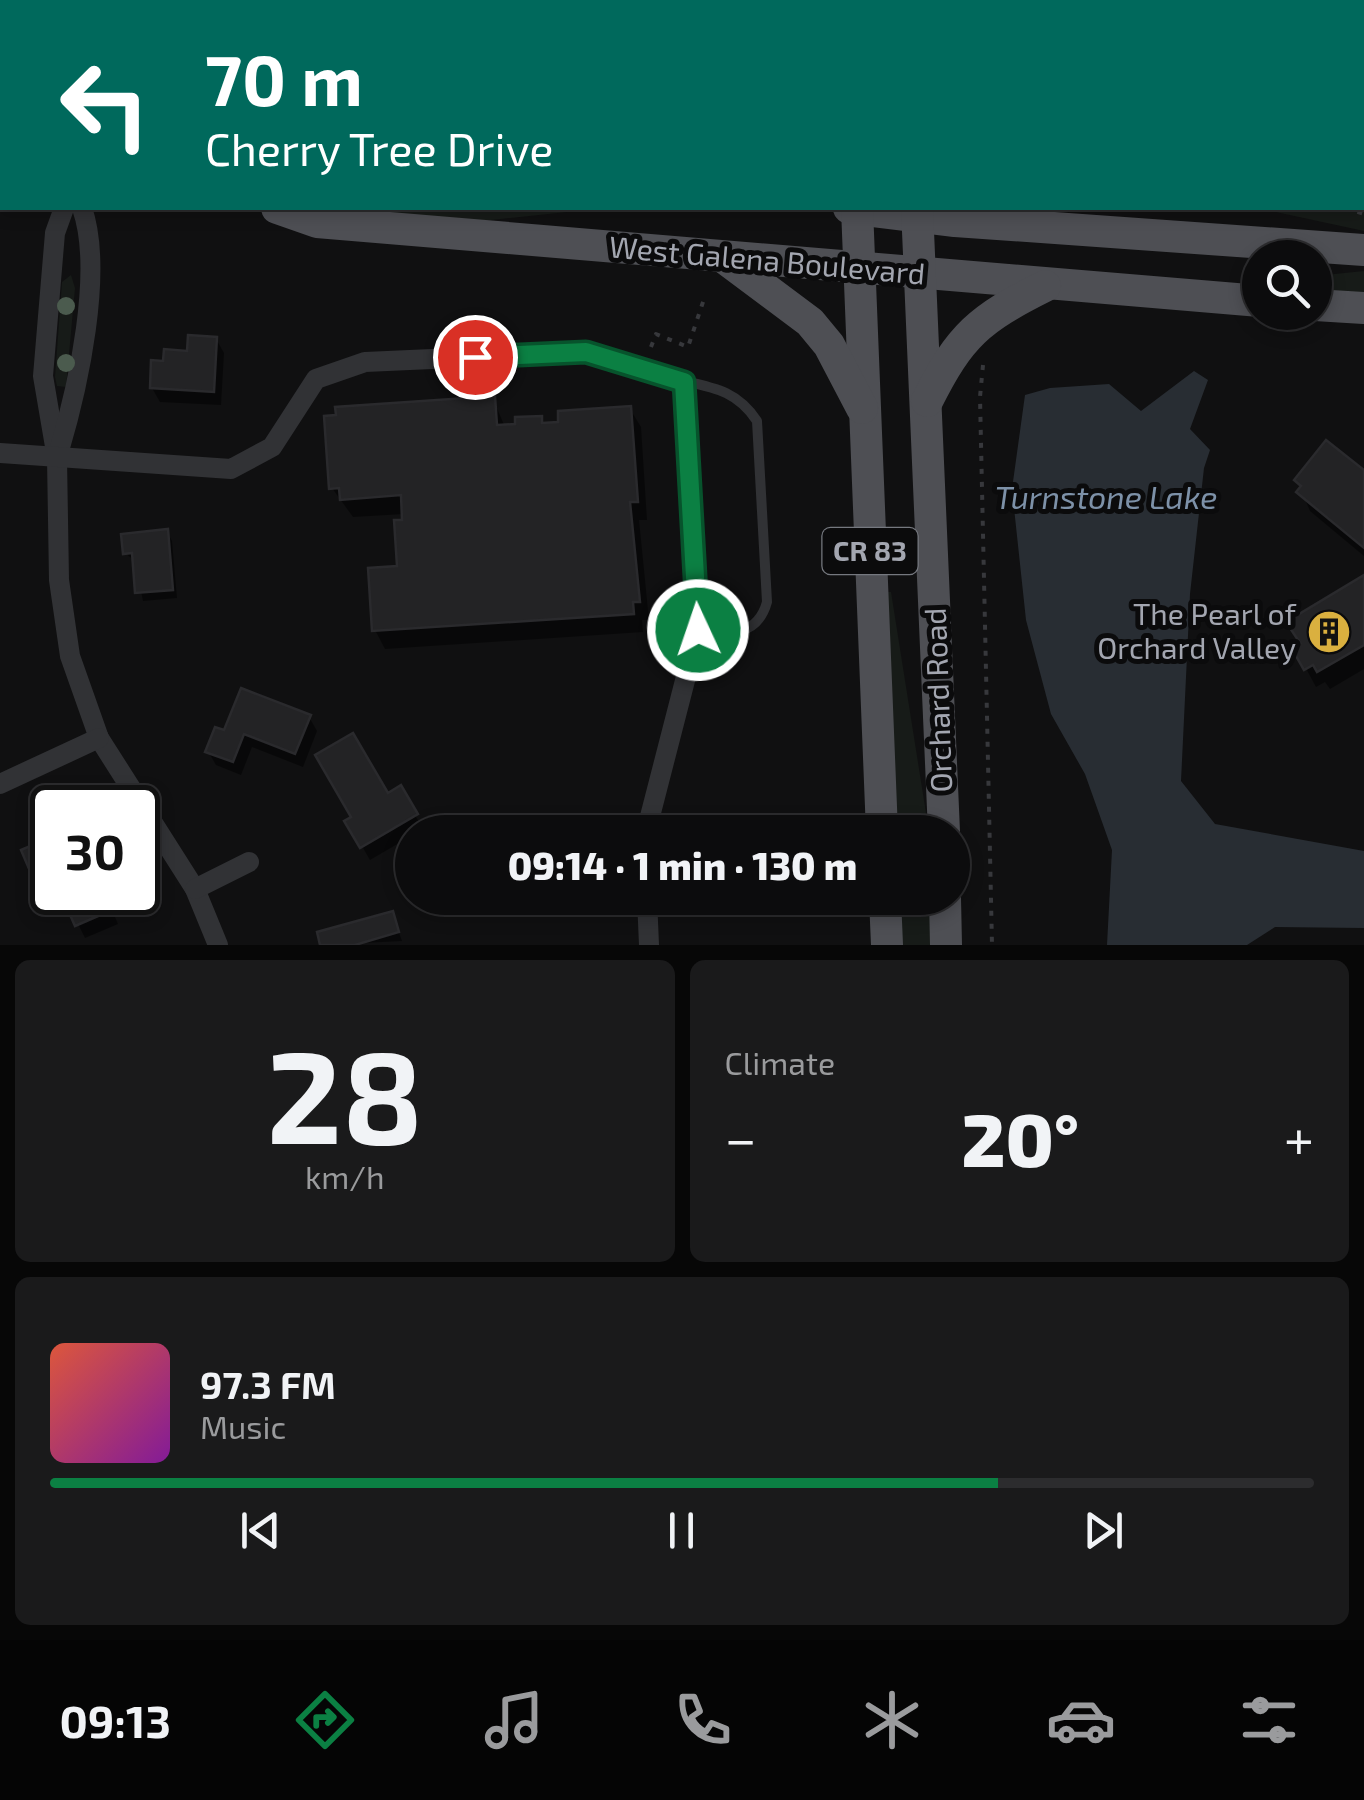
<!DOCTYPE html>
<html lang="en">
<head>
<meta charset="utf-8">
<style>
	body { margin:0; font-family:"Exo 2",sans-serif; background:#1a1a1b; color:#f1f3f6; height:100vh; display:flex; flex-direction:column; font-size:38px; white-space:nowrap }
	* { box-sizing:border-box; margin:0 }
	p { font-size:32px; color:#9a9b9d }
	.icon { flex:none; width:55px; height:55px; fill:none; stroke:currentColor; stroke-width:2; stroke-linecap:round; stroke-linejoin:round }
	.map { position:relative; height:945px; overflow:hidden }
	.sheet { display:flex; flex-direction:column; gap:15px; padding:15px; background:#070707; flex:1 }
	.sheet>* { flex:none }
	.hud { position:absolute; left:0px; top:0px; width:1365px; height:210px; box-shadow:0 5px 15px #0003,0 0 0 2px #2c2c2e; background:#00695c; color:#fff; overflow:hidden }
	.fabs { position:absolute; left:1242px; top:240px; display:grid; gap:20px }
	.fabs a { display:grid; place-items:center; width:90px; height:90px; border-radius:50%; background:#0c0c0d; box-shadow:0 5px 15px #0003,0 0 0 2px #2c2c2e; font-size:50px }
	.speed { position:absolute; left:30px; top:785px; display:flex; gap:20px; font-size:50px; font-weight:700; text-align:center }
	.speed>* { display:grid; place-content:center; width:130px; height:130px; border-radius:50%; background:#0c0c0d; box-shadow:0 5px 15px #0003,0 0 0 2px #2c2c2e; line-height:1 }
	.speed .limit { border:5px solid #111; border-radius:15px; background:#fff; color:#111 }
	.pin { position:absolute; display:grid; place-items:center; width:85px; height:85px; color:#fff; margin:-42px; border:5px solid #fff; border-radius:50%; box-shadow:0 2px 10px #0007 }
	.me { position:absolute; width:110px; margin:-55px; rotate:357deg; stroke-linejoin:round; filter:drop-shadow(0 0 8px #0008) }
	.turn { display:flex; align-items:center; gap:35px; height:210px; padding:0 40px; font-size:45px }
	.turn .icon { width:130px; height:130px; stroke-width:2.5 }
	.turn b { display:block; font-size:70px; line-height:85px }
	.big { font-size:75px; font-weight:800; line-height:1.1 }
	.sheet .widget { flex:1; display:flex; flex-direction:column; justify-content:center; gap:15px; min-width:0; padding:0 35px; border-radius:15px; background:#1a1a1b }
	.sheet .dial { align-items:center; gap:0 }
	.dial b { font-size:130px; line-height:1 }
	.song { display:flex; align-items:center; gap:30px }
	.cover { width:120px; height:120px; border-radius:15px; background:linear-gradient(135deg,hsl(10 70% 55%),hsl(290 70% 35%)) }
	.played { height:10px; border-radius:5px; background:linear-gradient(90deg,#0b8043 75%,#2c2c2e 75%) }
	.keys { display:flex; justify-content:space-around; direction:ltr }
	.heat { display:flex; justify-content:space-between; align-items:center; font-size:55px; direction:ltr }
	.sheet .tiles { flex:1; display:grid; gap:15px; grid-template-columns:1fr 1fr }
	.widget:last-child { grid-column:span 2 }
	.trip { position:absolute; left:395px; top:815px; width:575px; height:100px; border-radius:50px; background:#0c0c0d; box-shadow:0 5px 15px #0003,0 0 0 2px #2c2c2e; font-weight:800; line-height:100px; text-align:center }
	.tab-bar { display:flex; height:160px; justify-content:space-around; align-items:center; background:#050505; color:#9a9b9d }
	.tab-bar .icon { width:70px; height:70px }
	.tab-bar .on { color:#0b8043 }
	.tab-bar b { font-size:45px; color:#f1f3f6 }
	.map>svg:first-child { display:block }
	.green { fill:#171b18 }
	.water { fill:#282d33 }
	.shadow { fill:#0007 }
	.building { fill:#232325; stroke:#2a2a2d; stroke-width:2.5 }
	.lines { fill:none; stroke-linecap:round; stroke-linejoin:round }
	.path { stroke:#37383c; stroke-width:4; stroke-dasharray:5 8; stroke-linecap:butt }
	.lane { stroke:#313235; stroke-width:10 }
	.street { stroke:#313235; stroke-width:20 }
	.primary { stroke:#4e4f54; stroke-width:32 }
	.tree { fill:#4b5b4e }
	.route-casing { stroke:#07532c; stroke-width:25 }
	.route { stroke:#0b8043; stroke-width:18 }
	.labels { text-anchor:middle; stroke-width:10; stroke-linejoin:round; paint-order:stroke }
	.shield { fill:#0b0b0c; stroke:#75787f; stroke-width:2.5 }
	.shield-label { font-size:28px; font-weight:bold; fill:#a3a6b0 }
	.street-label { font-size:30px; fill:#a3a6b0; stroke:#0b0b0c }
	.poi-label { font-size:30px; fill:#a3a6b0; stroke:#0b0b0c; text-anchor:end }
	.water-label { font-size:32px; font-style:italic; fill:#7d91a8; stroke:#0b0b0c }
</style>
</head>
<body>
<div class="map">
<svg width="1364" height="945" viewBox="0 0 1364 945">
	<rect width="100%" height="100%" fill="#101011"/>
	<g class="green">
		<path d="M0 0H794V2H2V123Z"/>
		<path d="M928 0H1364V231L1257 208H1362V2Z"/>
		<path d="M336 208H605L444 225Z"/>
		<path d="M1364 271V293L1315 289V276Z"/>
		<path d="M71 275 75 288 66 387 57 386 55 377 62 282Z"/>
		<path d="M887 592H891L929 832H897Z"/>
		<path d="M900 898H930L931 945H902Z"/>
	</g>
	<g class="water">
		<path d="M403 0H702L704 2H405Z"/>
		<path d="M1067 0H1360L1067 2Z"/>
		<path d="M1194 371 1208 380 1190 429 1210 450 1204 468 1190 594 1181 781 1215 824 1364 851V928L1275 927 1247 945H1107L1112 850 1085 774 1051 714 1026 620 1012 489 1025 395 1050 388 1109 384 1141 411Z"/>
	</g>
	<g class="shadow">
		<path d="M216 339 224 353 221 405 160 402 152 388 166 363Z"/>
		<path d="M493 399 505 427 540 418 544 425 630 409 641 427 647 520H639L649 620H642L643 632 385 649 375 630 400 569 404 514 353 517 332 488Z"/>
		<path d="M1364 473V556L1310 511 1297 480Z"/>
		<path d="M167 532 172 541 177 598 143 601 135 561 125 553Z"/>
		<path d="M1364 578V669L1330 689 1325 682 1316 687 1295 648Z"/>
		<path d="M309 717 317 731 303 767 252 747 241 775 216 765 208 751 225 734Z"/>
		<path d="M400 789 423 829 370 860 348 822Z"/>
		<path d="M46 843 52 854V892H104L118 924 85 938 67 902 52 909 44 896Z"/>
		<path d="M392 914 402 941 323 945Z"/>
	</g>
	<g class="building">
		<path d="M188 335 217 337 214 392 150 388 151 360 163 361 164 349 187 351Z"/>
		<path d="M495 396 497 425 515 424V417L542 416V423L558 422V411L631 406 638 502H630L640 602H633L634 614 372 631 368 568 397 566 394 520H402L401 495 340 500 339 488 329 489 324 416 336 415 335 407Z"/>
		<path d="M1326 440 1364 470V548L1296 492 1301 486 1294 480Z"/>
		<path d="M168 529 173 590 135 593 132 553 123 554 121 534Z"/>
		<path d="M1364 575V645L1317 672 1313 665 1304 670 1291 647 1300 643 1286 622Z"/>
		<path d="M241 688 311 715 295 754 244 734 233 762 205 752 215 727 224 730Z"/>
		<path d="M353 733 388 793 401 785 418 814 360 848 344 821 351 817 315 755Z"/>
		<path d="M47 839 52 852V892L41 897 21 850Z"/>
		<path d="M60 892H104L112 910 75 926Z"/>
		<path d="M393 911 399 932 355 945H320L317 932Z"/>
	</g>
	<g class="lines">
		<g class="path">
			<path d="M956 0V2"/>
			<path d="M1345 208 1364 214"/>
			<path d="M651 347 656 334 688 347 704 299"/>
			<path d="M983 365 980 397 992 945"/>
		</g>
		<path class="lane" d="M684 381C716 388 738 392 757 421L767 602C758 635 730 636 699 630"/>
		<g class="street">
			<path d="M85 2V0"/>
			<path d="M64 208 55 233 43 376 57 458 59 580 70 656 99 738 195 889 218 945"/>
			<path d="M59 451C78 387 104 271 82 208"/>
			<path d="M0 453 231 469 272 447 316 379 365 362 585 352 684 381 698 630 646 832"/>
			<path d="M0 784 99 738"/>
			<path d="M195 889 249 862"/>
			<path d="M647 898 649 945"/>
		</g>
		<g class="primary">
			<path d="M847 0V2"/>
			<path d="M908 0 909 2"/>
			<path d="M0 176H2"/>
			<path d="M277 208 317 222 1260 301"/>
			<path d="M849 208 955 221 1364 250"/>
			<path d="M857 208 882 832"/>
			<path d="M917 208 944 832"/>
			<path d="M723 257 810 322 829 345 862 408"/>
			<path d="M1315 305 1364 308"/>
			<path d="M927 401C960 335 979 319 1045 286"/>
			<path d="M885 898 887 945"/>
			<path d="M945 898 946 945"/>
		</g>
	</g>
	<g class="tree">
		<circle cx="66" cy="306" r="9"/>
		<circle cx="66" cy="363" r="9"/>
	</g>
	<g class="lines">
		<g class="route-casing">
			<path id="route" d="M475 357 586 352 684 382 698 630"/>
		</g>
		<use href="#route" class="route"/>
	</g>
	<defs>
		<g id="building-disc" transform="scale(2.25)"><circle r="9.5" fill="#dab03f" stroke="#0b0b0c"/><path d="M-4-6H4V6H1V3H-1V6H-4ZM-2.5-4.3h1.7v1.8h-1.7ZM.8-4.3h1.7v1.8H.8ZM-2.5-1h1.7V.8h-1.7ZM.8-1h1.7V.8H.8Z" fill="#111"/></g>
	</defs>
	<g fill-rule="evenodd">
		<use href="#building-disc" x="1329" y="632"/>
	</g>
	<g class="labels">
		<rect class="shield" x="822.5" y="528" width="95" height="46" rx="8"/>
		<g class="shield-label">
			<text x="870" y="561">CR 83</text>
		</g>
		<g class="street-label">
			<text transform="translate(767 261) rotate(5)" y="10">West Galena Boulevard</text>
			<text transform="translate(939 700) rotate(-92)" y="10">Orchard Road</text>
		</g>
		<g class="poi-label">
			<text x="1296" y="625">The Pearl of<tspan x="1296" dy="34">Orchard Valley</tspan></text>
		</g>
		<g class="water-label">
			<text x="1106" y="509">Turnstone Lake</text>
		</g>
	</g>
</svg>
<div class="fabs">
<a><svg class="icon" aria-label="search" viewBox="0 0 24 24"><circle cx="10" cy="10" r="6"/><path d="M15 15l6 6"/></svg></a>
</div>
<div class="speed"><div class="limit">30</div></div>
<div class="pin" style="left:475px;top:357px;background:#d93025"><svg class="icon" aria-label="arrive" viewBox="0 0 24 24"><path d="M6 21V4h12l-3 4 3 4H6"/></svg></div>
<svg class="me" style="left:698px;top:630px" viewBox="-20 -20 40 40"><circle r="17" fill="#0b8043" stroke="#fff" stroke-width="3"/><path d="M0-11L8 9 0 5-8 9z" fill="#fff"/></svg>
<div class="trip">09:14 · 1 min · 130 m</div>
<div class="hud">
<div class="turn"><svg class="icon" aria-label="left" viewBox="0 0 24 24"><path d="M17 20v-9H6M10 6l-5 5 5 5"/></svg><div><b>70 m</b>Cherry Tree Drive</div></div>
</div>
</div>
<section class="sheet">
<div class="tiles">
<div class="widget dial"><b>28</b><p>km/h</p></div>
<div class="widget"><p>Climate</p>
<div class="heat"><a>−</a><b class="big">20°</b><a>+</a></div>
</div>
<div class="widget">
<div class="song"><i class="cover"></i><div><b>97.3 FM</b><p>Music</p></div></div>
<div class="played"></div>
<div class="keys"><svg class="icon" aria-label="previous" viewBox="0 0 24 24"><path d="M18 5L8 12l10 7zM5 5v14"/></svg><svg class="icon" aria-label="pause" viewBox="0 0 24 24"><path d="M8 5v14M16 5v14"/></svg><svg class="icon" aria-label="next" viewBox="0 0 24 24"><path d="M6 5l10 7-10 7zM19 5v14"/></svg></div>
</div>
</div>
</section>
<nav class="tab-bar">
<b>09:13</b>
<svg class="icon on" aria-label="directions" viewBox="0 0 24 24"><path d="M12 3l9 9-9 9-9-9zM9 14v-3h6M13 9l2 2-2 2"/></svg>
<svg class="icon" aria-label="music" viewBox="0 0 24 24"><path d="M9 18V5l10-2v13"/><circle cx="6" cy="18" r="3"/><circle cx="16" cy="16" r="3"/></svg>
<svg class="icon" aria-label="phone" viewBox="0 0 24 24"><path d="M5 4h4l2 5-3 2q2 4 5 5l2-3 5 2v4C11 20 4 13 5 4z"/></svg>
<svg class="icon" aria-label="climate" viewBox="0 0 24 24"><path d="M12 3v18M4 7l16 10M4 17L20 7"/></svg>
<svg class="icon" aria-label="car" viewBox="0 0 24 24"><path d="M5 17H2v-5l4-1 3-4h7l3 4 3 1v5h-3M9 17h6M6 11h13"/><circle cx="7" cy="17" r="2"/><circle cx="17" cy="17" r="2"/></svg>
<svg class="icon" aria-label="filters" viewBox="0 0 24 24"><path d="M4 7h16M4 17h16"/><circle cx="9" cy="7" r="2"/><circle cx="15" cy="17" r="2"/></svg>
</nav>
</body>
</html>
